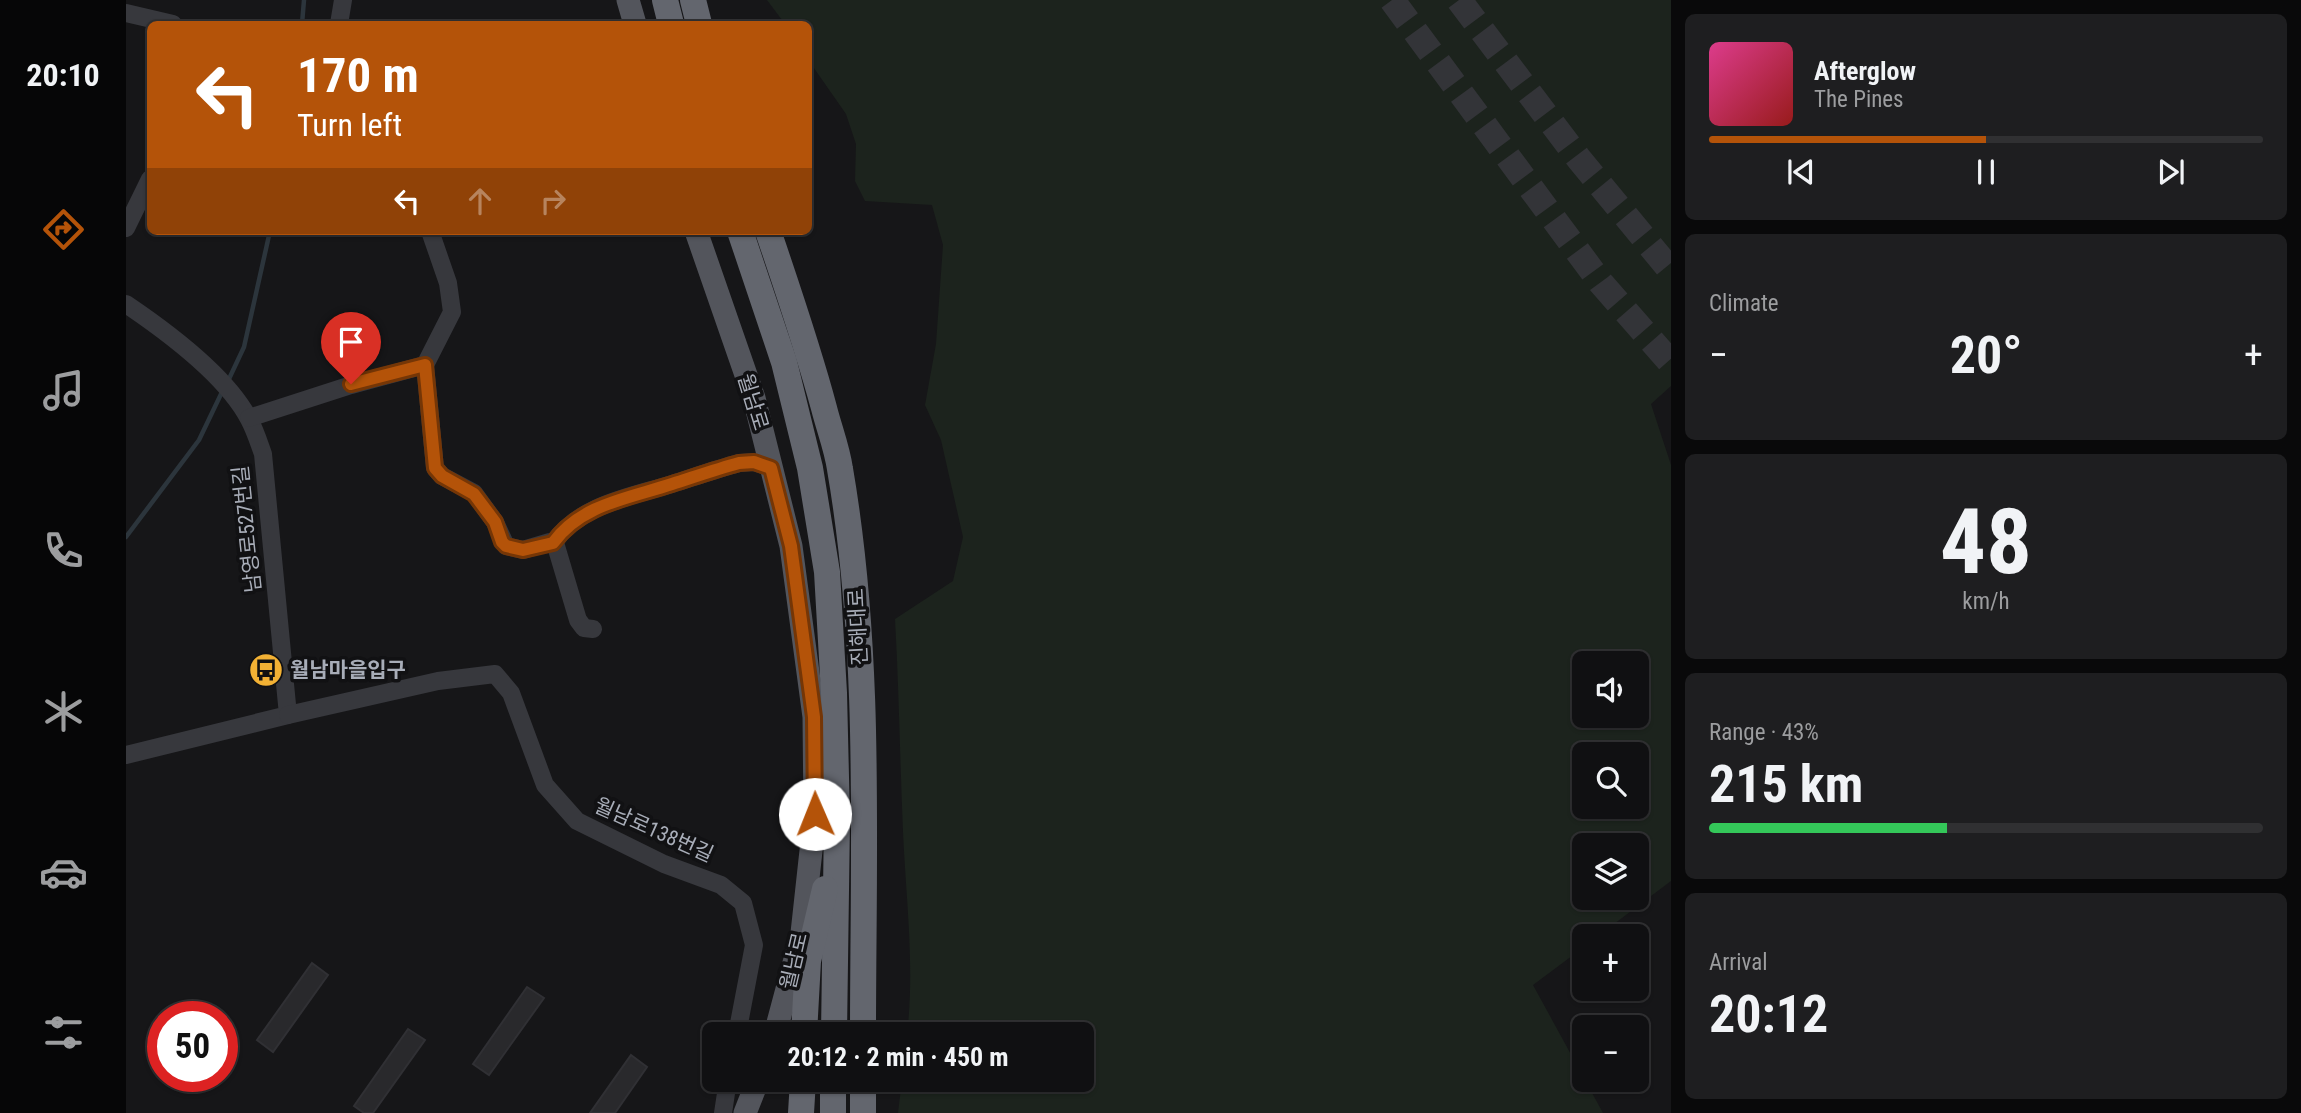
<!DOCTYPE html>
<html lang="en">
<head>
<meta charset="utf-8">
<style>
	body { margin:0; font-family:"Roboto Condensed","Noto Sans KR",sans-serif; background:#1e1e20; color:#f1f3f6; height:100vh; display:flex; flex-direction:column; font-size:26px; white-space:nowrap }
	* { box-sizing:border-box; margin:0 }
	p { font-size:23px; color:#9c9d9f }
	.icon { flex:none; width:38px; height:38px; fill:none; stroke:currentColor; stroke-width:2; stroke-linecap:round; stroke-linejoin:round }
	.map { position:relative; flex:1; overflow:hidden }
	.details { display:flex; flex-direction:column; gap:14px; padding:14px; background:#09090a; width:630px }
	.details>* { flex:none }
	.hud { position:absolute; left:21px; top:21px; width:665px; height:214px; border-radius:10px; box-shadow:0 2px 5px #0004,0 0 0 2px #303032; background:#b45309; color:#fff; overflow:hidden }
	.buttons { position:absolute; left:1446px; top:651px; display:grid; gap:14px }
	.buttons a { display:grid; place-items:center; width:77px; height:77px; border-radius:10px; background:#101012; box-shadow:0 2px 5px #0004,0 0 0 2px #303032; font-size:35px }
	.speed { position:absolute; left:21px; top:1001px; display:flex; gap:14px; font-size:35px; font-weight:700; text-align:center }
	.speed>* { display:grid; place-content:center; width:91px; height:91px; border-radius:50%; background:#101012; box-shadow:0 2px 5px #0004,0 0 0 2px #303032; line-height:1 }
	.speed .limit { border:10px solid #d22; background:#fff; color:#111 }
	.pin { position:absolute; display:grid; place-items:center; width:60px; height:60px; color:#fff; margin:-72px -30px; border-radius:50% 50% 50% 0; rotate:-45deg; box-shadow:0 0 7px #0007 }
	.pin .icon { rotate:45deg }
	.me { position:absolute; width:77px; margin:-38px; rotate:359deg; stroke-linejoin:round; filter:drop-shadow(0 0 5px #0008) }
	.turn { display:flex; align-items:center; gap:24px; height:147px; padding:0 35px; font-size:32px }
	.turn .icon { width:91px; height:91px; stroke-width:2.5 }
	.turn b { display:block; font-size:49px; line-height:60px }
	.lanes { display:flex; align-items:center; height:66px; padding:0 35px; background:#0003; justify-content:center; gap:35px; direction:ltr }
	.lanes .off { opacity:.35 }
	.big { font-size:52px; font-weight:700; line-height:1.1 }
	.details .widget { flex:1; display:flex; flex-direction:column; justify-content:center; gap:10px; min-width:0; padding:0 24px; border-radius:10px; background:#1e1e20 }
	.details .dial { align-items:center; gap:0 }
	.dial b { font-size:91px; line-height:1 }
	.song { display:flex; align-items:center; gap:21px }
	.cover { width:84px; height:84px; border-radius:10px; background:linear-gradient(135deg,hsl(330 70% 55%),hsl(0 70% 35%)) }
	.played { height:7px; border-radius:4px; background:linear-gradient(90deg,#b45309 50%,#303032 50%) }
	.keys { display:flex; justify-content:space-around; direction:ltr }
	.heat { display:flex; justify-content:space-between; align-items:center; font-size:38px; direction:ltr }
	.charge { height:10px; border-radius:5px; background:linear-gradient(90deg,#34c759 43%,#303032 0) }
	.trip { position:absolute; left:576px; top:1022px; width:392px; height:70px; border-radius:10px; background:#101012; box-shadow:0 2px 5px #0004,0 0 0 2px #303032; font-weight:700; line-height:70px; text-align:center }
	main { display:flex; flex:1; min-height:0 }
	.tab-bar { display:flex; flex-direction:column; width:126px; justify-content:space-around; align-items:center; background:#060607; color:#9c9d9f }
	.tab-bar .icon { width:49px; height:49px }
	.tab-bar .selected { color:#b45309 }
	.tab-bar b { font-size:32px; color:#f1f3f6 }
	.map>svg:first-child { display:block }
	.green { fill:#1c231d; fill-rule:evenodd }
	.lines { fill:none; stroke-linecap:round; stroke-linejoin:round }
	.stream { stroke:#2c353c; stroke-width:4.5 }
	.building { fill:#29292c; stroke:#303034; stroke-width:2 }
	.highway-tunnel { stroke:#333438; stroke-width:26; stroke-dasharray:26 13; stroke-linecap:butt }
	.minor { stroke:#37383d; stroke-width:18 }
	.major { stroke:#53555c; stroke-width:23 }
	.highway { stroke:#63666e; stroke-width:26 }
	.route-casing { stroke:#753606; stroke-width:18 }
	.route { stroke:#b45309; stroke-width:12 }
	.labels { text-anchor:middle; stroke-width:7; stroke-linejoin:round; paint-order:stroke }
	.street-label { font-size:21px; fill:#a8adb8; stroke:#111113 }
	.poi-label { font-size:21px; font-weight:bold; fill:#a8adb8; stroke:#111113; text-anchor:start }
</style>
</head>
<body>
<main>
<nav class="tab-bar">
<b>20:10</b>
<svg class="icon selected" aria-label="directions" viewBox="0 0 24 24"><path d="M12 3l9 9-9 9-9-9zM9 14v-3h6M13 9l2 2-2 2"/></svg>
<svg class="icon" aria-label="music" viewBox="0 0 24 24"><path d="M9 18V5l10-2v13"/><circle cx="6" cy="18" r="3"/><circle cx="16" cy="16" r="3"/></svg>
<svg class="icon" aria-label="phone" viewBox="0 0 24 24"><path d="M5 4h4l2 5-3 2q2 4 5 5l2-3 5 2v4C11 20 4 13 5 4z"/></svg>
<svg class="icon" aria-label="climate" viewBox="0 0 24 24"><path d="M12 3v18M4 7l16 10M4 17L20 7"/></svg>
<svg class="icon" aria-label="car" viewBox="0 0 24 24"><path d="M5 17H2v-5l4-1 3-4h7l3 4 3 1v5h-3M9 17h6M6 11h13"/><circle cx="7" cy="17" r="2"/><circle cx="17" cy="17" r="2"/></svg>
<svg class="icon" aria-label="filters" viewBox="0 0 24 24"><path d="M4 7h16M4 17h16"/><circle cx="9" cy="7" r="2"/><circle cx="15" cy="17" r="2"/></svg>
</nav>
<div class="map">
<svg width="1545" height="1113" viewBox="0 0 1545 1113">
	<rect width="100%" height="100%" fill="#161618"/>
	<path class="green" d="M641 0H1545V386L1525 404 1545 465V881L1472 936H1458V947L1407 985 1477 1113H772L776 1080H956V1034H781C789 967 780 899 777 832 774 761 773 690 769 619L827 581 837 537 815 440 799 405 810 344 817 245 806 205 739 201 729 181 730 144 720 114 683 61 682 24H659ZM1458 663H1510V716H1458ZM1458 754H1510V807H1458ZM1458 845H1510V898H1458Z"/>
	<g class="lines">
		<g class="stream">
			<path d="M176 24 178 0"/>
			<path d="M102 381 118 347 144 231"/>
			<path d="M0 537 73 440 96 392"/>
		</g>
	</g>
	<g class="building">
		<path d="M186 963 202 975 147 1052 131 1040Z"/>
		<path d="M401 987 418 998 363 1075 347 1064Z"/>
		<path d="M282 1029 299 1040 247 1113H238L228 1106Z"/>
		<path d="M505 1055 521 1067 489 1113H464Z"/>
	</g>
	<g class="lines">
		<g class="highway-tunnel">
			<path d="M1266 0 1475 283 1545 363"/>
			<path d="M1333 0 1453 159 1545 271"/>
		</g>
		<g class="minor">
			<path d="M0 13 47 24"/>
			<path d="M213 24 217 0"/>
			<path d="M0 228 24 179"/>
			<path d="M0 304C40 331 100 375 123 419 129 430 133 443 137 454L162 715 0 755"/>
			<path d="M299 365 309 468 316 476 348 493 369 522 380 546 397 550 424 542 430 546 452 620 458 628 467 629"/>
			<path d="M123 418 225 385 299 365 326 312 322 283 304 231"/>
			<path d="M427 543C455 504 504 497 546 484 568 477 591 469 613 463L628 462 645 468"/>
			<path d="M162 715 312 681 369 674 385 693 419 785 451 821 538 864 595 885 617 903 628 945 611 1034"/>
			<path d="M597 1113 602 1080"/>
		</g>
		<g class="major">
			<path d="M502 0 509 24"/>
			<path d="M570 231 628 398 665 546 688 717 689 814 676 933 649 1034"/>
			<path d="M619 1113 632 1080"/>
		</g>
		<g class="highway">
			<path d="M539 0 545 24"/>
			<path d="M567 0 573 24"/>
			<path d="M614 231 658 362 684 468 701 572 708 693 711 819 708 1034"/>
			<path d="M642 231C662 290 682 348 698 408 703 428 711 448 714 469 746 655 737 846 737 1034"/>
			<path d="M678 1034 682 961 699 889"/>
			<path d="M675 1113 677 1080"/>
			<path d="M707 1113V1080"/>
			<path d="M737 1113V1080"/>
		</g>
	</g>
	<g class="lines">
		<g class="route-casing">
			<path id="route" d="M225 384 299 365 309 468 316 476 348 494 369 522 376 542 380 546 397 550 427 543C455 504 504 498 546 484 568 477 591 469 613 463L628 462 645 468 665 546 688 717 689 814"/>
		</g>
		<use href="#route" class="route"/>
	</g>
	<defs>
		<g id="bus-disc" transform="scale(1.75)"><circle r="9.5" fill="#f2b134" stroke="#111113"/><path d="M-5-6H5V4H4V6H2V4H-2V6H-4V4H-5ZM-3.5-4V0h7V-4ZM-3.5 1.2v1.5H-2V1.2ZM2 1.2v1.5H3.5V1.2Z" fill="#111"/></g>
	</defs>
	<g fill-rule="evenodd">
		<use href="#bus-disc" x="140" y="670"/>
	</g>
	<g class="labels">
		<g class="street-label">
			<text transform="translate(627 402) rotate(73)" y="7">월남로</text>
			<text transform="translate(121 529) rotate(-96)" y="7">남영로527번길</text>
			<text transform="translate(732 627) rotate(-93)" y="7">진해대로</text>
			<text transform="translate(528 830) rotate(24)" y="7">월남로138번길</text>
			<text transform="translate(668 961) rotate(-77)" y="7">월남로</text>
		</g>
		<g class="poi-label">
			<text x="164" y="677">월남마을입구</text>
		</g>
	</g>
</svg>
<div class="buttons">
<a><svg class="icon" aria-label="sound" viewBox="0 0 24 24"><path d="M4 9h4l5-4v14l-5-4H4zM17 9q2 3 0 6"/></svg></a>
<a><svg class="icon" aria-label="search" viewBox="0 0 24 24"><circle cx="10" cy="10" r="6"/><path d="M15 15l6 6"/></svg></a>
<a><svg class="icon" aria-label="layers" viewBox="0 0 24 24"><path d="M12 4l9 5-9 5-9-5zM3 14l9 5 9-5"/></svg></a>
<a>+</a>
<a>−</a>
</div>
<div class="speed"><div class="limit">50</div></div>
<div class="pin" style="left:225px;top:384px;background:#d93025"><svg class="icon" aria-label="arrive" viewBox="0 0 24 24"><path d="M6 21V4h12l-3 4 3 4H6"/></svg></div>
<svg class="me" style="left:689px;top:814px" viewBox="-20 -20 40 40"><circle r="19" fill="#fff"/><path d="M0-13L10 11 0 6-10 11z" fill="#b45309"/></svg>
<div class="trip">20:12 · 2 min · 450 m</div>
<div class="hud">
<div class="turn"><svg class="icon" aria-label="left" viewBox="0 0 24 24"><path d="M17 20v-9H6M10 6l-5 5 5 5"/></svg><div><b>170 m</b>Turn left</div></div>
<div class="lanes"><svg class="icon" aria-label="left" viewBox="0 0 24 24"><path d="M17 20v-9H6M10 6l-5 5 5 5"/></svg><svg class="icon off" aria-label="ahead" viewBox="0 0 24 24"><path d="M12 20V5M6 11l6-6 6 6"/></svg><svg class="icon off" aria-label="right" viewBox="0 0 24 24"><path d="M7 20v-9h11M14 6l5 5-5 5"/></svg></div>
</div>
</div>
<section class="details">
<div class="widget">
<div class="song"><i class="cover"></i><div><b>Afterglow</b><p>The Pines</p></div></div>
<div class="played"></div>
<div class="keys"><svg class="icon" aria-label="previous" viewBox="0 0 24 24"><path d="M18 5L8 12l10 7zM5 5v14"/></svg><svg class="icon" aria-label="pause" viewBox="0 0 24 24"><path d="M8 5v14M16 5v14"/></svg><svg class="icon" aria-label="next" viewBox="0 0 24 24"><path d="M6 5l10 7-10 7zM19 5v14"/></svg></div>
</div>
<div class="widget"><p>Climate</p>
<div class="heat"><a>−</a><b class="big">20°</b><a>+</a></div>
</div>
<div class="widget dial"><b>48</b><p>km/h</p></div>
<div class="widget"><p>Range · 43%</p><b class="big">215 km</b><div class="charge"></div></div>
<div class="widget"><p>Arrival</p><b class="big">20:12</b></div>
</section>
</main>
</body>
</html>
